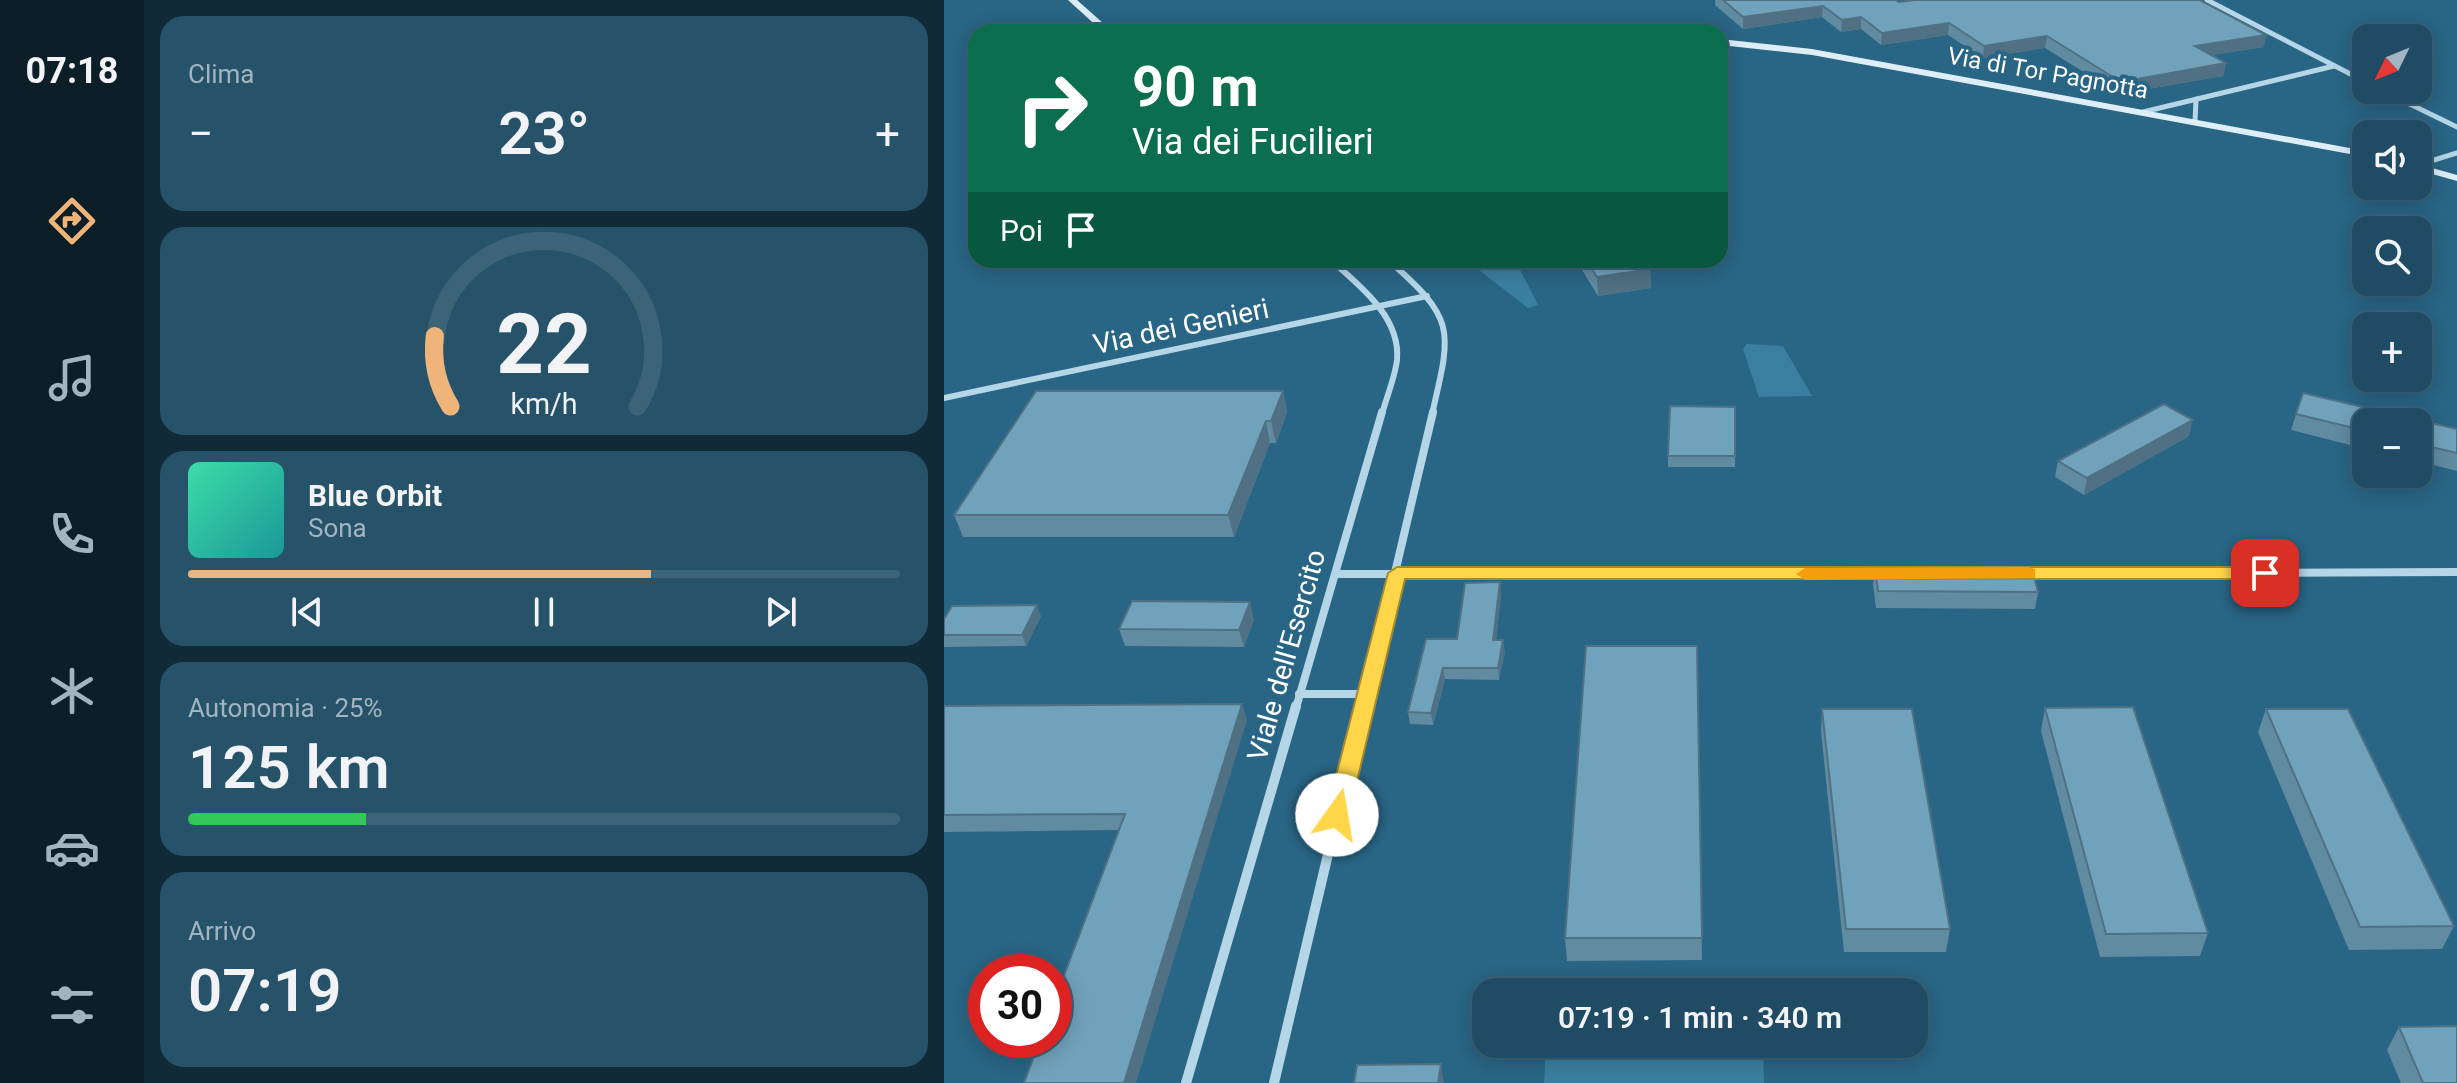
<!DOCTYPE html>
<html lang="it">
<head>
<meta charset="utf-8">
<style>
	body { margin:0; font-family:Roboto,sans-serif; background:#27536a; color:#f1f3f6; height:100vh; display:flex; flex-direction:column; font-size:30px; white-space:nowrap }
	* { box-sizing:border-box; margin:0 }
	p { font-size:26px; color:#a1b4bf }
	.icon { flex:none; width:44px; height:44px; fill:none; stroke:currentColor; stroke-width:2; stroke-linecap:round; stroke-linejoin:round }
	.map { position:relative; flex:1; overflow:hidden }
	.panel { display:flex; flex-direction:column; gap:16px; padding:16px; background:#112a37; width:800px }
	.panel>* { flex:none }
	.top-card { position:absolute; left:24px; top:24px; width:760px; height:244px; border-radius:24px; box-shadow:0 4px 20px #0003,0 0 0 2px #3c6378; background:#0b6e4f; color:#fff; overflow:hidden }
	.needle { width:52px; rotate:227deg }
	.controls { position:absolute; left:1408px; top:24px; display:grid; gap:16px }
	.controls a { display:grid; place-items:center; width:80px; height:80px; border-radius:16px; background:#1f4c64; box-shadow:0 4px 20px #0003,0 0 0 2px #3c6378; font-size:40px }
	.speed { position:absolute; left:24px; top:954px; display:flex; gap:16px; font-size:40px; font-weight:700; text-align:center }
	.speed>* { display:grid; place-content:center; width:104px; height:104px; border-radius:50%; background:#1f4c64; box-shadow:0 4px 20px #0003,0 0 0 2px #3c6378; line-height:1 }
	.speed .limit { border:12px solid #d22; background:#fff; color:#111 }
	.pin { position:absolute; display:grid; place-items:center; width:68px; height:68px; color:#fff; margin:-34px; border-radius:16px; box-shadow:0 4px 12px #0006 }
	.me { position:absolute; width:88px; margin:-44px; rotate:13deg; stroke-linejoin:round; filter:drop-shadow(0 0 6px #0008) }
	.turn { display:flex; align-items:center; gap:28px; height:168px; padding:0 32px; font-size:36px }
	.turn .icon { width:104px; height:104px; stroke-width:2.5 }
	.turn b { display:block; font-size:56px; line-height:68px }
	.then { display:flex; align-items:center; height:76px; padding:0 32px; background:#0003; gap:16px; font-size:30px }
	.big { font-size:60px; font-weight:600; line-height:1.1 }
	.panel .card { flex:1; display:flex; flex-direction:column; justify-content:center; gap:12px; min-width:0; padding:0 28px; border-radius:24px; background:#27536a }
	.panel .dial { align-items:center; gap:0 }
	.dial svg { height:208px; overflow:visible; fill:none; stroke:#3c6378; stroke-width:7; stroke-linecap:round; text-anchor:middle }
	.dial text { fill:#f1f3f6; stroke:none }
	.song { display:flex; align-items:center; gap:24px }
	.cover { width:96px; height:96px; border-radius:12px; background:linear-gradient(135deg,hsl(160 70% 55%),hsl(180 70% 35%)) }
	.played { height:8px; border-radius:4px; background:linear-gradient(90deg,#eeb47a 65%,#3c6378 65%) }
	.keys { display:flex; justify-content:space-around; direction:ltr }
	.heat { display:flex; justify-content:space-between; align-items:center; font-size:44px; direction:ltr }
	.charge { height:12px; border-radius:6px; background:linear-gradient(90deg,#34c759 25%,#3c6378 0) }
	.trip { position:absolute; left:528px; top:978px; width:456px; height:80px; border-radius:24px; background:#1f4c64; box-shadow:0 4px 20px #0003,0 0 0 2px #3c6378; font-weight:600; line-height:80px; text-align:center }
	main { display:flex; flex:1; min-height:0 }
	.tabs { display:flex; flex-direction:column; width:144px; justify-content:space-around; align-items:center; background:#0c1e28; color:#a1b4bf }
	.tabs .icon { width:56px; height:56px }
	.tabs .on { color:#eeb47a }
	.tabs b { font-size:36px; color:#f1f3f6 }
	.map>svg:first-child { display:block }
	.green { fill:#3b7fa0 }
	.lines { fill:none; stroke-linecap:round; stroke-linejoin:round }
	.street-far3 { stroke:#b4d6e7; stroke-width:5 }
	.street-far2 { stroke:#b4d6e7; stroke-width:6 }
	.street-far1 { stroke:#b4d6e7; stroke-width:8 }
	.street { stroke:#b4d6e7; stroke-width:10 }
	.secondary { fill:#ddeef7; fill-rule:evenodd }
	.wall { fill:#618ba1 }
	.shaded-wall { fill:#4f7183 }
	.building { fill:#71a2bb; stroke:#4f7183; stroke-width:2 }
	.route { fill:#ffd54a; stroke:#a68a30; stroke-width:2 }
	.slow { fill:#f59e0b }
	.labels { text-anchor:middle; stroke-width:8; stroke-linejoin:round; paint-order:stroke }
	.far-street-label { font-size:24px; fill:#fff; stroke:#296585 }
	.street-label { font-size:28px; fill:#fff; stroke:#296585 }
</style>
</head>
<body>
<main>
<nav class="tabs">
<b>07:18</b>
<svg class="icon on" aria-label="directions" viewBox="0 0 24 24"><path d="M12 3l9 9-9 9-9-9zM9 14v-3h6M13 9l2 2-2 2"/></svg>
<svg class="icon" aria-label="music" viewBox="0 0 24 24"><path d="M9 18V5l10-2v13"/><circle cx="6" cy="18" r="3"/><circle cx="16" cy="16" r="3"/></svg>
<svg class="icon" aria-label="phone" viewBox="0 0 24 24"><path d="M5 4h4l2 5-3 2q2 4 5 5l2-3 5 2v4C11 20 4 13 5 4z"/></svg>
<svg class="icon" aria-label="climate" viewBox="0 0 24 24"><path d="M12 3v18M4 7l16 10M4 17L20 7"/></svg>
<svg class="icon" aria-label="car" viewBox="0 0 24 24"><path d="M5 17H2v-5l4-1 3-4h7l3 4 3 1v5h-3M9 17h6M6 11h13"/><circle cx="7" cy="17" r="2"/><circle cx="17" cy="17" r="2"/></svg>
<svg class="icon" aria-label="filters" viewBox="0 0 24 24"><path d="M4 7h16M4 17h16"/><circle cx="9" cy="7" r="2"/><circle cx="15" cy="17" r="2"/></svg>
</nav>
<section class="panel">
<div class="card"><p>Clima</p>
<div class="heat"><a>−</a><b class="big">23°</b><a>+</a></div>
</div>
<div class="card dial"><svg viewBox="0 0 100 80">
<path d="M14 69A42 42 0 1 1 86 69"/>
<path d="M14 69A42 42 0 0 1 8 42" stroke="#eeb47a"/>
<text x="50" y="56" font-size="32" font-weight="700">22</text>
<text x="50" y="72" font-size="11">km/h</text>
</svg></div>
<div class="card">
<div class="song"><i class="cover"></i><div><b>Blue Orbit</b><p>Sona</p></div></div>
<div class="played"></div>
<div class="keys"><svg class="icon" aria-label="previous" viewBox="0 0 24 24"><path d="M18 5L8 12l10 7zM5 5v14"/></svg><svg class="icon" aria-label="pause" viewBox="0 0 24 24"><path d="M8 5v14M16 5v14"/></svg><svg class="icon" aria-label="next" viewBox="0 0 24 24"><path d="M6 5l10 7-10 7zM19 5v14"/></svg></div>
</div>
<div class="card"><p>Autonomia · 25%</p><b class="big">125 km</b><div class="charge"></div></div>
<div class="card"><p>Arrivo</p><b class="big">07:19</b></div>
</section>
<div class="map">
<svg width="1513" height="1083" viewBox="0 0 1513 1083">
	<rect width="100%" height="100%" fill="#296585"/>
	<g class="green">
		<path d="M522 260H571L594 305 584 308Z"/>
		<path d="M803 344 839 346 868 396 815 397 799 349Z"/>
		<path d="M602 1044H819L820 1083H600Z"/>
	</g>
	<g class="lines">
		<g class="street-far3">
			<path d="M1263 0 1422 82"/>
			<path d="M1437 90 1513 127"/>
			<path d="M1199 112 1390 66"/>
			<path d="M1251 122 1252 99"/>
			<path d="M1474 165 1513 153"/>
		</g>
		<g class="street-far2">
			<path d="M387 260C415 285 457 317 453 360 451 377 443 396 438 414"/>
			<path d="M444 260C512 319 508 329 488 414"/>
			<path d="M0 398 483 296"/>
		</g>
		<g class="street-far1">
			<path d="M392 574H940"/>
			<path d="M1082 574 1513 572"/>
			<path d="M355 694H423"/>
			<path d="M352 708 438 412"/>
			<path d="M419 708 489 412"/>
		</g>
		<g class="street">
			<path d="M242 1083 352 706"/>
			<path d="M330 1083 419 706"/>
		</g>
		<g class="secondary">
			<path d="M124 0H133L169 32H159Z"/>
			<path d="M776 39 868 49 1422 151V157L868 55 776 45Z"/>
			<path d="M1474 164 1513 175V181L1474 170Z"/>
		</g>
	</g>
	<g class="wall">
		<path d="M771 0H952L955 2 1320 47 1267 55 1282 63 1279 76 1175 94 1101 48 1039 58 1004 35 937 45 917 29 897 32 878 17 799 29 771 5Z"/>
		<path d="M632 260H699L706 269 707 288 654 296Z"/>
		<path d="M339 391 343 412 332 443H326L290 537H19L10 515Z"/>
		<path d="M1359 393 1513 429V471L1474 461V422H1422V449L1347 430Z"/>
		<path d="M791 407V467H724V456Z"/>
		<path d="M1245 436 1140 495 1111 477 1114 461Z"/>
		<path d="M931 568 1094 592 1091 609 932 608 929 585Z"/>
		<path d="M557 594 552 640 561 652 555 680 501 679 489 725 466 724 464 712 513 639Z"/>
		<path d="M97 616 82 646 0 647V619Z"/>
		<path d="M310 619 300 647 181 646 175 629Z"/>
		<path d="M753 646 758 960 623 961 621 938Z"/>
		<path d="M0 706 303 720 174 830 0 832Z"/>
		<path d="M1101 708 1264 933 1256 956 1156 957 1097 731Z"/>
		<path d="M878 709 1006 929 1002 952H900L877 732Z"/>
		<path d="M1322 709 1510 926 1498 949 1405 950 1314 732Z"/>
		<path d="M1455 1027 1513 1083H1457L1443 1050Z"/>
	</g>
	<g class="shaded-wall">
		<path d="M879 6 878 17 799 29V17Z"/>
		<path d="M917 17V29L897 32 898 20Z"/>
		<path d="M1005 23 1004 35 937 45 938 33Z"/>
		<path d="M1322 35 1320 47 1249 58 1251 46Z"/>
		<path d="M1103 36 1101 48 1039 58 1040 46Z"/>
		<path d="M1282 63 1279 76 1175 94 1177 82Z"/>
		<path d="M706 269 707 288 654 296 653 277Z"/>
		<path d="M339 391 343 412 332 443 327 421Z"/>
		<path d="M1249 420 1245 436 1140 495 1143 478Z"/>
		<path d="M322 421 326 443 290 537 284 515Z"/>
		<path d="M556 582 557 594 551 652 549 640Z"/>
		<path d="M306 602 310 619 300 647 295 630Z"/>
		<path d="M93 605 97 616 82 646 78 635Z"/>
		<path d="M559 640 561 652 555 680 554 668Z"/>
		<path d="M499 668 501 679 489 725 487 713Z"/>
		<path d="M298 704 303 720 192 1083H180Z"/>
		<path d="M497 1064 500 1083H494Z"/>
	</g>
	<g class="building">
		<path d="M779 0H952L955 2 971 0H1256L1322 35 1251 46 1282 63 1177 82 1103 36 1040 46 1005 23 938 33 917 17 898 20 879 6 799 17Z"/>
		<path d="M642 260H699L706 269 653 277Z"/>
		<path d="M92 391H339L327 421H322L284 515H10Z"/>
		<path d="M1359 393 1513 429V453L1474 444V422H1422V431L1352 414Z"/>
		<path d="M1220 404 1249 420 1143 478 1114 461Z"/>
		<path d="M726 406 791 407V456H724Z"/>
		<path d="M931 568 1088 569 1094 592 934 591Z"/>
		<path d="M556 582 549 640H559L554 668H499L487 713 464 712 482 639H513L521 583Z"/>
		<path d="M188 601 306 602 295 630 175 629Z"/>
		<path d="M93 605 78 635H0V619L8 606Z"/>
		<path d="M642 646H753L758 938H621Z"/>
		<path d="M298 704 180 1083H80L96 1040H110V1002L181 814 0 815V706Z"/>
		<path d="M1189 707 1264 933 1162 934 1101 708Z"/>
		<path d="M878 709H968L1006 929H902Z"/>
		<path d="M1322 709H1404L1510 926 1416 927Z"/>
		<path d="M1513 1026V1083H1479L1455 1027Z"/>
		<path d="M497 1064 494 1083H410L413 1065Z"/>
	</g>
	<path class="route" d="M453 567H1321L1331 573 1321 579H461L405 815 401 821H385L382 815 444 573Z"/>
	<path class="slow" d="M1084 567 1091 569V578L861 580 852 574 861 568Z"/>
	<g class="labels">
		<g class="far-street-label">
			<text transform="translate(1104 73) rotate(10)" y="8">Via di Tor Pagnotta</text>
		</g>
		<g class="street-label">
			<text transform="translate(237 326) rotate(-12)" y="10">Via dei Genieri</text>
			<text transform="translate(342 655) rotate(-74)" y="10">Viale dell'Esercito</text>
		</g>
	</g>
</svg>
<div class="controls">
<a><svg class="needle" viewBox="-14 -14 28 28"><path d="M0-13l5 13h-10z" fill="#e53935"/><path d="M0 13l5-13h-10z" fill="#a1b4bf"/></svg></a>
<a><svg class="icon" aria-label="sound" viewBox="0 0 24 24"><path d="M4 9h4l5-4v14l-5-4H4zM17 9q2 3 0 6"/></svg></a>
<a><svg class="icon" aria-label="search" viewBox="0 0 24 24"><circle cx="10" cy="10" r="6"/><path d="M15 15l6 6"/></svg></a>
<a>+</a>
<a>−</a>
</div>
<div class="speed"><div class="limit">30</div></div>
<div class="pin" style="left:1321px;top:573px;background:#d93025"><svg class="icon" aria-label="arrive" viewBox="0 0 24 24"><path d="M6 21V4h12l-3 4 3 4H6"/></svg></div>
<svg class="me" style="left:393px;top:815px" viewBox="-20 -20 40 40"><circle r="19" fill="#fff"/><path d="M0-13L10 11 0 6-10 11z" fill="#ffd54a"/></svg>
<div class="trip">07:19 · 1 min · 340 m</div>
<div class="top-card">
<div class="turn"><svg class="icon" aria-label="right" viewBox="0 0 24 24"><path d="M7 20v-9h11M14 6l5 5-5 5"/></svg><div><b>90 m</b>Via dei Fucilieri</div></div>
<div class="then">Poi<svg class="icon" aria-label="arrive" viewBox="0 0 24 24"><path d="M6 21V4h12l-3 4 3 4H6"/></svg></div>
</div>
</div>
</main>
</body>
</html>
